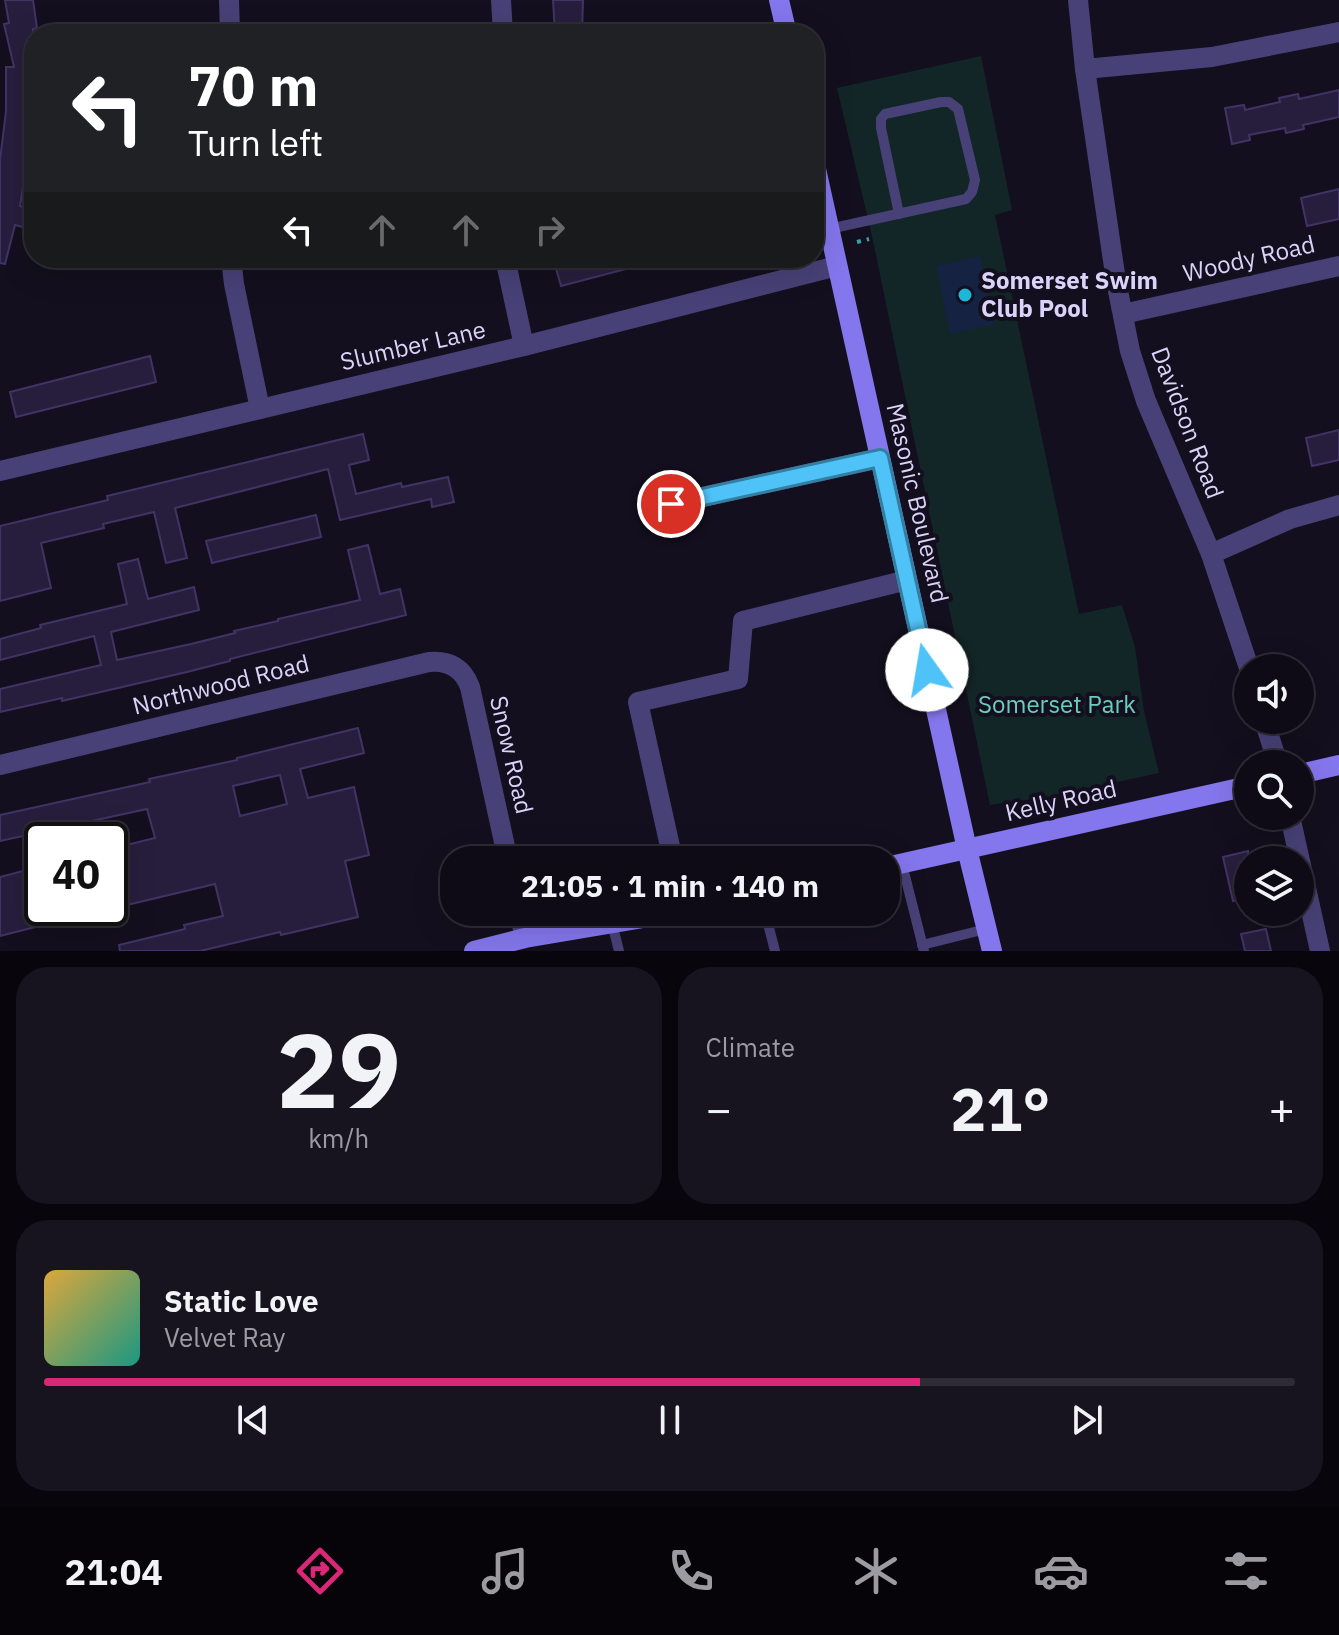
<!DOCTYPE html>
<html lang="en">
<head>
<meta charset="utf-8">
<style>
	body { margin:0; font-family:"IBM Plex Sans",sans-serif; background:#17141f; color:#f1f3f6; height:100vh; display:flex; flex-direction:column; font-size:30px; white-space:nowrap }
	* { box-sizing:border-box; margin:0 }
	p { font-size:26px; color:#9b9ba1 }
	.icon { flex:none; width:44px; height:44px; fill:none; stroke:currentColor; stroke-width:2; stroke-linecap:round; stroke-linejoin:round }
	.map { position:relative; height:951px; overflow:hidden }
	.panel { display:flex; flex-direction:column; gap:16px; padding:16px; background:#08060c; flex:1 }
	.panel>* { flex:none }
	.banner { position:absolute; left:24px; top:24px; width:800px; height:244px; border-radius:32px; box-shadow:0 8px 32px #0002,0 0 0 2px #2e2b35; background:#202124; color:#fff; overflow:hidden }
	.buttons { position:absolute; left:1234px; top:654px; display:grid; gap:16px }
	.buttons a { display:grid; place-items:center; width:80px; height:80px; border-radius:50%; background:#0e0b16; box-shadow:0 8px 32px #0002,0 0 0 2px #2e2b35; font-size:40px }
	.speed { position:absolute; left:24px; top:822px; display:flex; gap:16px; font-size:40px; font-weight:700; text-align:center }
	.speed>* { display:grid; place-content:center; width:104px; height:104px; border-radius:50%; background:#0e0b16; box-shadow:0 8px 32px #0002,0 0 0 2px #2e2b35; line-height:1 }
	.speed .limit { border:4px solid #111; border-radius:12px; background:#fff; color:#111 }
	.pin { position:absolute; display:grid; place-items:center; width:68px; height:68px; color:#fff; margin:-34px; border:4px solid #fff; border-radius:50%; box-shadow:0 2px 8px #0007 }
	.me { position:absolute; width:88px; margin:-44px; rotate:347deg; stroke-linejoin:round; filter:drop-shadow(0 0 6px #0008) }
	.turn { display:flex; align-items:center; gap:28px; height:168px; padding:0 32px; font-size:36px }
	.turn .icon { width:104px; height:104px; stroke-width:2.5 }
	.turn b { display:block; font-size:56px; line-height:68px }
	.lanes { display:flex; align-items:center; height:76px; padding:0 32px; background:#0003; justify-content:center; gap:40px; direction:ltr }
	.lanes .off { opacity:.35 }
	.big { font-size:60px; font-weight:800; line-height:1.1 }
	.panel .tile { flex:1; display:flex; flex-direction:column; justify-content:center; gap:12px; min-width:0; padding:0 28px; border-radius:32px; background:#17141f }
	.panel .dial { align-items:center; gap:0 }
	.dial b { font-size:104px; line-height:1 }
	.song { display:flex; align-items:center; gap:24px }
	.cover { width:96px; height:96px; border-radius:12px; background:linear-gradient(135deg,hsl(40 70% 55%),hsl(170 70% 35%)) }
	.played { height:8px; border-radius:4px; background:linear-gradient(90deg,#db2777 70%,#2e2b35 70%) }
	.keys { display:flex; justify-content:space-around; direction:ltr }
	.heat { display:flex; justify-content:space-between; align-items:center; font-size:44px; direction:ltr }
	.panel .tiles { flex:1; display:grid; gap:16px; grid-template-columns:1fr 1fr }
	.tile:last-child { grid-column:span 2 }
	.trip { position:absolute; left:440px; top:846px; width:460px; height:80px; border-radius:32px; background:#0e0b16; box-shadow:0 8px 32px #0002,0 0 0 2px #2e2b35; font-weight:800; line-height:80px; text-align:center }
	.tabs { display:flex; height:128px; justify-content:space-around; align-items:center; background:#060409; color:#9b9ba1 }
	.tabs .icon { width:56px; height:56px }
	.tabs .active { color:#db2777 }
	.tabs b { font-size:36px; color:#f1f3f6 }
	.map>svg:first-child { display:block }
	.green { fill:#132627 }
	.water { fill:#152242 }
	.building { fill:#271e3d; stroke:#423365; stroke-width:2; fill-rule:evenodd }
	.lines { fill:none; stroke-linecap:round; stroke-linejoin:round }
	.path { stroke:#3e9fa2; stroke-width:4; stroke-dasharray:4 6; stroke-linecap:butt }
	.lane { stroke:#484177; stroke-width:10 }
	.street { stroke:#484177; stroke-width:20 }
	.secondary { stroke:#8476ec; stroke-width:20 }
	.route-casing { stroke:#337fa1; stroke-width:20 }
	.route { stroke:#4fc3f7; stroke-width:14 }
	.poi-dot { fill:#1eb5d9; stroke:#130f1e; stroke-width:3 }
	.labels { text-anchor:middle; stroke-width:8; stroke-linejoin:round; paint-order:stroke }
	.street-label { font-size:24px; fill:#dbd3f9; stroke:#130f1e }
	.poi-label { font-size:24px; font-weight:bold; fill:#dbd3f9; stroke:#130f1e; text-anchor:start }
	.park-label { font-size:24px; fill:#69cebe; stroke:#130f1e }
</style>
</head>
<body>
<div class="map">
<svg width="1339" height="951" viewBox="0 0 1339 951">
	<rect width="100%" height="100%" fill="#130f1e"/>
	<path class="green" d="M981 56 1012 210 995 215 1079 614 1122 605 1135 647 1144 711 1159 773 1047 797 990 805 872 236 837 88Z"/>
	<path class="water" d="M980 256 995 324 950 334 936 266Z"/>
	<g class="building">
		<path d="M5 0H33L37 28 33 29V126L27 174H25L20 206 34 210V214L30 229 15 225 5 264 0 263V160L6 111V67H14L4 24 9 23Z"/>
		<path d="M553 0H583L582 34H555Z"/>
		<path d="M1339 90V117L1303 125 1304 129 1286 133 1285 128 1249 135 1250 140 1232 144 1225 108 1244 105 1245 110 1280 102 1279 98 1298 94 1299 99Z"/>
		<path d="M1339 189V219L1307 226 1301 198Z"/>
		<path d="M553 258H644L645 264 561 286Z"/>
		<path d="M150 356 156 382 16 417 10 392Z"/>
		<path d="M1339 430V460L1312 466 1306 438Z"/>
		<path d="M363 434 369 460 349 465 356 494 401 483 402 487 448 477 454 502 432 507 431 499 340 520 328 469 175 508 187 558 166 563 154 512 103 524 104 528 41 543 51 588 0 601V526L108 500 107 496Z"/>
		<path d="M316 515 321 537 212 563 206 541Z"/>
		<path d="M368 545 380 594 400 589 406 615 230 659V661L187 672 62 701V698L0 712V689L101 665 94 636 0 660V639L41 628 40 625 127 604 118 564 138 559 148 599 194 587 199 610 111 632 117 660 191 644 235 633 234 631 278 621V619L360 600 348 550Z"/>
		<path d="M358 728 364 753 300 769 308 798 354 787 369 855 345 861 358 917 281 935 280 932 200 951H120L119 945 185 929 184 925 223 916 215 884 127 905 119 871 116 872 110 849 155 838 147 809 0 841V815L150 782 149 779 237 760V758ZM280 775 287 804 240 816 233 786Z"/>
		<path d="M1248 851V898L1233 901 1223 857Z"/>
		<path d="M42 866V908H55L59 921 0 936V877Z"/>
		<path d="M1266 929 1271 951H1245L1241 934Z"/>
	</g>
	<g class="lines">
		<path class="path" d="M857 242 869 239"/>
		<g class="lane">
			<path d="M829 229C875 219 920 209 966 199L972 192 975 180 958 109 949 102H941L885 114 881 119V128L899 214"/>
			<path d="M902 864 924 951"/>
			<path d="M765 912 775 951"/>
			<path d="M612 923 619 951"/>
			<path d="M922 945 986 929"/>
		</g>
		<g class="street">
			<path d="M229 0 230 34"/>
			<path d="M501 0 503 34"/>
			<path d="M1078 0 1085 69 1116 281 1130 351 1146 401 1211 554 1249 668"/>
			<path d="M1085 69 1212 57 1339 32"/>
			<path d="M231 258 234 284 260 409"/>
			<path d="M505 258 524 346"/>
			<path d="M1123 314 1339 266"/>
			<path d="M0 471 524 346 837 266"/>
			<path d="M671 504 880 458"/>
			<path d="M1211 554 1290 519 1339 505"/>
			<path d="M1264 720 1278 764"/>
			<path d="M0 765 429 662C449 660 463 668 470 687L508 860"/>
			<path d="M1290 816 1320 951"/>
			<path d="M673 860 638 702 738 679 743 621 907 580"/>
			<path d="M519 912 525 938"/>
		</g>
		<g class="secondary">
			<path d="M779 0 787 34"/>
			<path d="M814 160 967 849 992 951"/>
			<path d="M1300 774 1339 765"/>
			<path d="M886 867 1248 786"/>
			<path d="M474 951 525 938 679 912"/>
		</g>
	</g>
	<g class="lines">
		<g class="route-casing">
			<path id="route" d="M671 504 880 458 927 670"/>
		</g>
		<use href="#route" class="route"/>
	</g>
	<circle class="poi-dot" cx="965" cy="295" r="8"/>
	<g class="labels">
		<g class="street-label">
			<text transform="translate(1249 259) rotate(-13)" y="8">Woody Road</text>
			<text transform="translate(413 346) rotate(-13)" y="8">Slumber Lane</text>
			<text transform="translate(1187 423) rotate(69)" y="8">Davidson Road</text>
			<text transform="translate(917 503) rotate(77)" y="8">Masonic Boulevard</text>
			<text transform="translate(221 685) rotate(-14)" y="8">Northwood Road</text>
			<text transform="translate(511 755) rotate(77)" y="8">Snow Road</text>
			<text transform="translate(1061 801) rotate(-13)" y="8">Kelly Road</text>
		</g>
		<g class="poi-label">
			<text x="981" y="289">Somerset Swim<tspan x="981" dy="28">Club Pool</tspan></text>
		</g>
		<g class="park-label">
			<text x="1057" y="713">Somerset Park</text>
		</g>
	</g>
</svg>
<div class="buttons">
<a><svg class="icon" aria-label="sound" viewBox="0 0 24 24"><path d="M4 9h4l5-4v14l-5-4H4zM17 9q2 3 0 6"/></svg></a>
<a><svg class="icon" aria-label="search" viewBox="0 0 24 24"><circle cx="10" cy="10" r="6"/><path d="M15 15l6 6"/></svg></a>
<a><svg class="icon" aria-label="layers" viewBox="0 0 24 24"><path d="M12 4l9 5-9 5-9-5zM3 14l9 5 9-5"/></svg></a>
</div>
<div class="speed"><div class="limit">40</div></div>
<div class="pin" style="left:671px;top:504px;background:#d93025"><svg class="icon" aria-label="arrive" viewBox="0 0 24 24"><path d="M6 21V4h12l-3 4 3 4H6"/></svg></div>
<svg class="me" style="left:927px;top:670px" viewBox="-20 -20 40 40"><circle r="19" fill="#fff"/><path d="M0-13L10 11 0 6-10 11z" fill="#4fc3f7"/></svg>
<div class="trip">21:05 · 1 min · 140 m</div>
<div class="banner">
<div class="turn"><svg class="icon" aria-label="left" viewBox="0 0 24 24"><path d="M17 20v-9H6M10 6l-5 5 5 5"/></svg><div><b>70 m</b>Turn left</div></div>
<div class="lanes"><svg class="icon" aria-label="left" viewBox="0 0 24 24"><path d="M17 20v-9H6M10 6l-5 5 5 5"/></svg><svg class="icon off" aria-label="ahead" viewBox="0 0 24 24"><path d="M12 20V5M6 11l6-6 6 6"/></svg><svg class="icon off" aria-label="ahead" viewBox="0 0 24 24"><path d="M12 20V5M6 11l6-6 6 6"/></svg><svg class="icon off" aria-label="right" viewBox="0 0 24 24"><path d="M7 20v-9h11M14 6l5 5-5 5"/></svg></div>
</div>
</div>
<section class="panel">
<div class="tiles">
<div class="tile dial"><b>29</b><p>km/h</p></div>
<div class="tile"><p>Climate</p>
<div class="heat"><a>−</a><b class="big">21°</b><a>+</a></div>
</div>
<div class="tile">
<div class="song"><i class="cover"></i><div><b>Static Love</b><p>Velvet Ray</p></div></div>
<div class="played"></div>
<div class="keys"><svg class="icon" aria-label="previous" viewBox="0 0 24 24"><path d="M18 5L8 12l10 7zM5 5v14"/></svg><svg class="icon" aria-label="pause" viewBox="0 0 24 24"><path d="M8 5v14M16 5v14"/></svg><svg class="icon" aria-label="next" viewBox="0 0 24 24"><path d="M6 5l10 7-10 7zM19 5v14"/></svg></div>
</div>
</div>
</section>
<nav class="tabs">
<b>21:04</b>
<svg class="icon active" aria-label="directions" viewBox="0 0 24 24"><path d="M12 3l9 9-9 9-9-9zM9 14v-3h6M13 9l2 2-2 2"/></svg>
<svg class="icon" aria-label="music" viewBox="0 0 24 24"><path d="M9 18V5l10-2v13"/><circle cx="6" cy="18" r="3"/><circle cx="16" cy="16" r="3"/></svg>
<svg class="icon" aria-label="phone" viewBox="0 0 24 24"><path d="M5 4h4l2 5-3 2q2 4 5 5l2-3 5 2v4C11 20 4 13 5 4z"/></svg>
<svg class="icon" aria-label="climate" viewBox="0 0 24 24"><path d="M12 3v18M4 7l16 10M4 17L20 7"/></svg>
<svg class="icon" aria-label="car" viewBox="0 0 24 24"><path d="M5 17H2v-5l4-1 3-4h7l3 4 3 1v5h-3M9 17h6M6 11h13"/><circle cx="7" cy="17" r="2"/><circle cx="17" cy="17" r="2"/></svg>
<svg class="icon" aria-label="filters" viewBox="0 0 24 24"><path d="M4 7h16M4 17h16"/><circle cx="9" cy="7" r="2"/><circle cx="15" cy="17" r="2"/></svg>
</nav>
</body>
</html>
